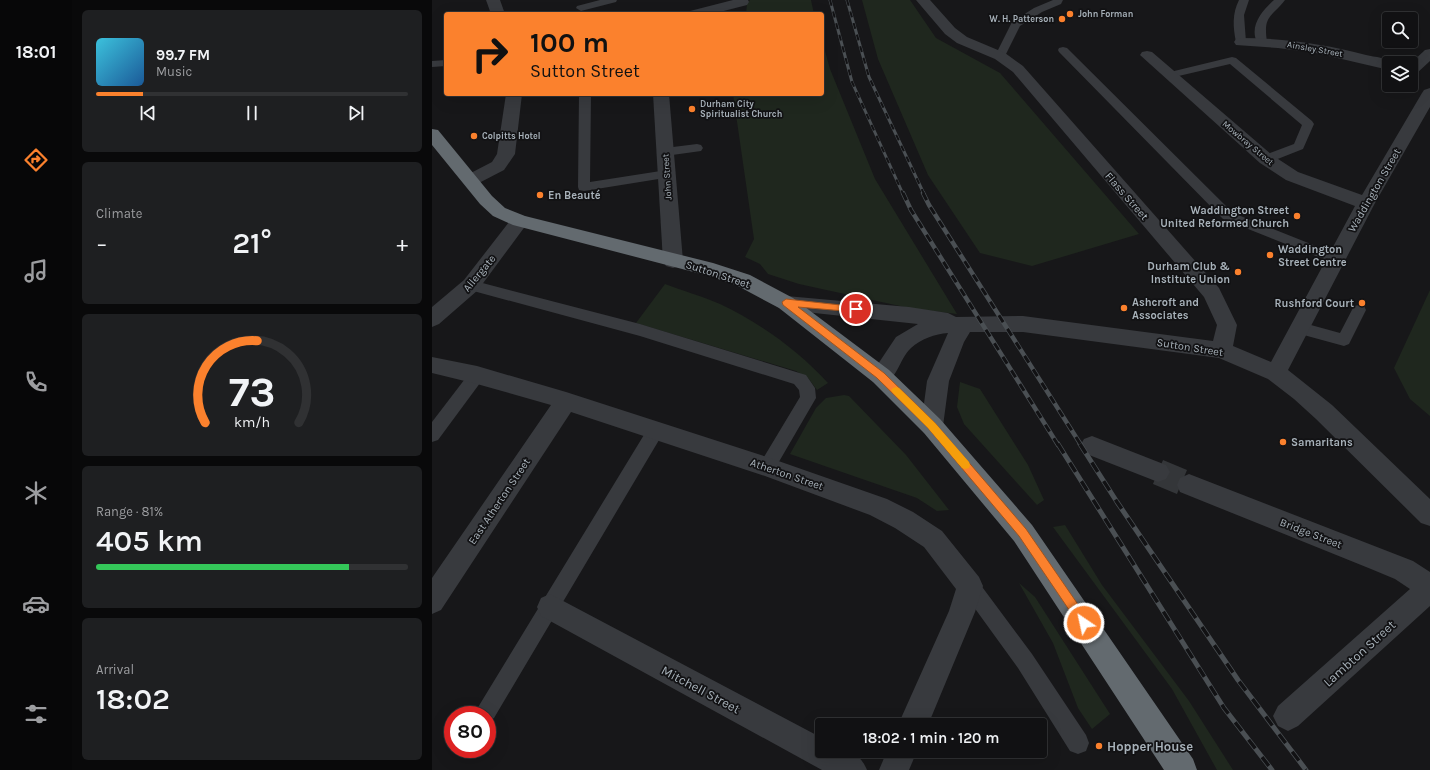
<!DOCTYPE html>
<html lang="en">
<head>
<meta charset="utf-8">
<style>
	body { margin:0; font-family:Karla,sans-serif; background:#1e1f21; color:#f1f3f6; height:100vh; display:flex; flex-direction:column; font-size:15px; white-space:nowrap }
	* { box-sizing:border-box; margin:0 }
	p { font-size:13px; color:#9c9da0 }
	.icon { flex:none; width:22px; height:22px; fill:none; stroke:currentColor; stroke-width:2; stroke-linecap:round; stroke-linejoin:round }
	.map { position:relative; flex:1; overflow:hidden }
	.panel { display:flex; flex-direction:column; gap:10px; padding:10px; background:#09090a; width:360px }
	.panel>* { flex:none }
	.top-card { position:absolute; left:12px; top:12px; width:380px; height:84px; border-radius:4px; box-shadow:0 4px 16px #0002,0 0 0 1px #303133; background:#fb812d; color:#111; overflow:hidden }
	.buttons { position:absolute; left:950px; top:12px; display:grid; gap:8px }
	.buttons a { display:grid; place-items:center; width:36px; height:36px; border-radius:4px; background:#111113; box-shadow:0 4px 16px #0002,0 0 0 1px #303133; font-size:20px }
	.speed { position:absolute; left:12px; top:706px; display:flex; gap:8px; font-size:20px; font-weight:700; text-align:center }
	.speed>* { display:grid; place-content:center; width:52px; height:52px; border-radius:50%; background:#111113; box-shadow:0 4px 16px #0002,0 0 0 1px #303133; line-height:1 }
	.speed .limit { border:6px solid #d22; background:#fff; color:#111 }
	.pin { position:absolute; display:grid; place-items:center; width:34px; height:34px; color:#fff; margin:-17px; border:2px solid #fff; border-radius:50%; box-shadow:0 1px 4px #0007 }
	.me { position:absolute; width:44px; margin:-22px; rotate:326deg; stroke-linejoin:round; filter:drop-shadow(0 0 3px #0008) }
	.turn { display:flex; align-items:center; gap:14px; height:84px; padding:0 20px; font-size:18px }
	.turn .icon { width:52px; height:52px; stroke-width:2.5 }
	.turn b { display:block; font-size:28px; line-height:34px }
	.big { font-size:30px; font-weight:600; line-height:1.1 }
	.panel .tile { flex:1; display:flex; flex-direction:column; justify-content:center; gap:6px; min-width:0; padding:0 14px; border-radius:6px; background:#1e1f21 }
	.panel .dial { align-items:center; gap:0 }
	.dial svg { height:104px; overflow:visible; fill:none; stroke:#303133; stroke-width:7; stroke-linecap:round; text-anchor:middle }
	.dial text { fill:#f1f3f6; stroke:none }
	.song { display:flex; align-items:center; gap:12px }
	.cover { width:48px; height:48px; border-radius:6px; background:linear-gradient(135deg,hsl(190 70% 55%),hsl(210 70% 35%)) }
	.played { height:4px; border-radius:2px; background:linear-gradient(90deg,#fb812d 15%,#303133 15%) }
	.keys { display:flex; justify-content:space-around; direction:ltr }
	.heat { display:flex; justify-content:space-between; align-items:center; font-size:22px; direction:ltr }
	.charge { height:6px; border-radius:3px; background:linear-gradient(90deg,#34c759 81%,#303133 0) }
	.trip { position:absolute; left:383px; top:718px; width:232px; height:40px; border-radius:4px; background:#111113; box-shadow:0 4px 16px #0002,0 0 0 1px #303133; font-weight:600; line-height:40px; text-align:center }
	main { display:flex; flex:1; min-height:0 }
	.dock { display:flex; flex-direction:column; width:72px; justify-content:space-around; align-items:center; background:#070708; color:#9c9da0 }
	.dock .icon { width:28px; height:28px }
	.dock .on { color:#fb812d }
	.dock b { font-size:18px; color:#f1f3f6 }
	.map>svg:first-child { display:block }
	.green { fill:#1f271e }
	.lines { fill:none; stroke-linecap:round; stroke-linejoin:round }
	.street-tunnel { stroke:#343639; stroke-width:26; stroke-dasharray:26 14; stroke-linecap:butt }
	.lane { fill:#383a3e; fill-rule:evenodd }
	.street { fill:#383a3e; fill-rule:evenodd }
	.highway { fill:#636a6f; fill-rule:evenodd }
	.rail-far2-casing { stroke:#4a4f53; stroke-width:3 }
	.rail-far1-casing { stroke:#4a4f53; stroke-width:4.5 }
	.rail-casing { stroke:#4a4f53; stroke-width:5 }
	.rail-far2 { stroke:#121214; stroke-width:2; stroke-dasharray:6; stroke-linecap:butt }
	.rail-far1 { stroke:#121214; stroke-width:3; stroke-dasharray:8; stroke-linecap:butt }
	.rail { stroke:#121214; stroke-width:3.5; stroke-dasharray:11; stroke-linecap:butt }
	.route { fill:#fb812d; stroke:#a3541d }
	.slow { fill:#f59e0b }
	.poi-dot { fill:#fb812d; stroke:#121214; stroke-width:1.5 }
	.labels { text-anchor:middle; stroke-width:3.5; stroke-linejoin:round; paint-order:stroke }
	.far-poi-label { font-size:9px; font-weight:bold; fill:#a8b2ba; stroke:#121214; text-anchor:start }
	.far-street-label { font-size:9px; fill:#a8b2ba; stroke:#121214 }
	.street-label { font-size:11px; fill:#a8b2ba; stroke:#121214 }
	.poi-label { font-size:11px; font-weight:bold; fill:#a8b2ba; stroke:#121214; text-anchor:start }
	.near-street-label { font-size:13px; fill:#a8b2ba; stroke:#121214 }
	.near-poi-label { font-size:13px; font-weight:bold; fill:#a8b2ba; stroke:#121214; text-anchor:start }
</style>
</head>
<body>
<main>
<nav class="dock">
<b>18:01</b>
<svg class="icon on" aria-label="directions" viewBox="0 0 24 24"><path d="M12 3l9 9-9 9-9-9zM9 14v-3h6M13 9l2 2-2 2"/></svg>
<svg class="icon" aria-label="music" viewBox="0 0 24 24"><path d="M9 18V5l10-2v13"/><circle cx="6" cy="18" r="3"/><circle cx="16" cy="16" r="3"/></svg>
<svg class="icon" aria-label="phone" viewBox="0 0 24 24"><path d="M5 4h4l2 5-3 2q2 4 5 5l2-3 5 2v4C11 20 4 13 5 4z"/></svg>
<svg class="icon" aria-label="climate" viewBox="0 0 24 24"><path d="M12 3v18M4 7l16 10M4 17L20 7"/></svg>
<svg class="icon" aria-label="car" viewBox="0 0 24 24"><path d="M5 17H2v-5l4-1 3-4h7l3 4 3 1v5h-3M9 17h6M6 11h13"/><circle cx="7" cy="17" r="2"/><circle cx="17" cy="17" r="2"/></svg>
<svg class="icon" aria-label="filters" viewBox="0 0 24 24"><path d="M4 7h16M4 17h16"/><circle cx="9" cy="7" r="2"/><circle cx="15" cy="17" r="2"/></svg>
</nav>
<section class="panel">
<div class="tile">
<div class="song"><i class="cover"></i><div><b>99.7 FM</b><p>Music</p></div></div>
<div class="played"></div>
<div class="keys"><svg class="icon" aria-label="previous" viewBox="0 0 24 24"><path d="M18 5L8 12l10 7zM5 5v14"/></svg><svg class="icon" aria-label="pause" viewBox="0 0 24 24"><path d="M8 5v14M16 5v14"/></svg><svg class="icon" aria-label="next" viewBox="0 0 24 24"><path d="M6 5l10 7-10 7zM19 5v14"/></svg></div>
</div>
<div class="tile"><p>Climate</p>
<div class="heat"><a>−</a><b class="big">21°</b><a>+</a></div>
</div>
<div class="tile dial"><svg viewBox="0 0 100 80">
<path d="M14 69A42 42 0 1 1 86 69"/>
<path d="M14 69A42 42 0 0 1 54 6" stroke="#fb812d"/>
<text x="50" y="56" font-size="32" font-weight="700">73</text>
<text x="50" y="72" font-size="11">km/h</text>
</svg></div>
<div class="tile"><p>Range · 81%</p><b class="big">405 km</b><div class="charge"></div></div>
<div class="tile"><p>Arrival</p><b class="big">18:02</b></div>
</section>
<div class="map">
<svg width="998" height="770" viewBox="0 0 998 770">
	<rect width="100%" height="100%" fill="#171719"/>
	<g class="green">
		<path d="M318 0H379L382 14H314L315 4Z"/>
		<path d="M430 0H478L504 38 568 73 707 234 600 266 548 253 496 175 446 59Z"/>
		<path d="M390 40 398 69 443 179 525 314 477 308 367 284 336 274 328 264 313 257 322 239 301 94H390Z"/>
		<path d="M233 284C251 291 270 296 288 304 328 323 366 350 396 383L385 390 376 378 364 371 204 323Z"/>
		<path d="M998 290V416L978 399 962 368Z"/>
		<path d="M528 382 548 389 596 465 612 500 605 505 532 424 525 407Z"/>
		<path d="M412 395 417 396 474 455 517 510 505 511 485 498 358 454 384 408 394 398Z"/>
		<path d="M633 525 670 585 757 701 801 770H785L740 689 621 527Z"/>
		<path d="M587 583 603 597 678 714 660 729 646 708 621 643Z"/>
	</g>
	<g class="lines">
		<path class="street-tunnel" d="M726 472 757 485"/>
		<g class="lane">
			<path d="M168 0H185L184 2 149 11 144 8 145 6Z"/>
			<path d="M621 0H631L629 4 610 12 588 26 572 58H564L563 56 580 22 602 8Z"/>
			<path d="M807 0H817L812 15 814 42 809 45 804 42C801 27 800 14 807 0Z"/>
			<path d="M842 0H853C839 18 831 15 835 42L830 45 826 44C816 27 830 11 842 0Z"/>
			<path d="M631 47 635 48 801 213 909 256 911 259 909 262 904 264 899 262 791 219 627 52 626 50 627 48Z"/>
			<path d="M800 57 804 58 880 121 882 124 871 149 838 162H830L828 159 830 156 862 144 870 125 798 64 738 78 732 75 734 73Z"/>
			<path d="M14 60V66L0 67V61Z"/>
			<path d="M147 94H159L158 182 235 170 239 171 241 174 239 177 152 191 147 190 146 187Z"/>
			<path d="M265 144 269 145 271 148 269 151 233 156 229 155 227 152 229 149 233 148Z"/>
			<path d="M39 280 208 324 374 375 383 388 384 398 341 472 335 474 329 472 326 467 368 397 367 390 362 384 208 336 34 289 32 285 34 281Z"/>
			<path d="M927 305 932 306 934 310 917 344 912 346 868 334 863 332 860 328 863 324 868 322 908 333 922 306Z"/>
			<path d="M45 369 51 371 53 375 51 379 6 440 0 442V422L39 371Z"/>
			<path d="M224 423 230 425 232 430 230 435 62 718 55 722V715H46L44 711 48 704 218 425Z"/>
			<path d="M538 577 545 580 600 654 654 735 657 743 654 751 646 754 638 751 586 668 531 592 528 586 531 580Z"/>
		</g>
		<g class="street">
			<path d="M54 0H68L73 14H59Z"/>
			<path d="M301 0H316L317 2 315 5 280 14H256L258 11Z"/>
			<path d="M484 0H498L523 28 535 37 573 53 591 66 787 288 805 325 801 346 839 362 923 206 854 180 828 163 708 55 710 52 715 51 720 52 840 155 866 172 930 195 990 93 992 90 998 88V107L943 203 856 370 900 405 998 499V526L989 523 884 419 862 399 836 379 787 358 591 332H538L532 342 517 381 511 426 508 433 500 435 492 433 489 426 495 381 516 333C503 334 489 339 479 348 465 361 464 390 441 382L438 376 464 337 486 324 354 310 347 308 344 303 347 298 354 296 477 307 516 313 524 317 591 316 781 341 785 325 772 297 581 72 563 59 525 43 513 34Z"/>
			<path d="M809 38C852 38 893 44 934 55 943 57 956 58 963 63H957V70L884 53 846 48 804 45 802 42 804 39Z"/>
			<path d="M998 49V61L984 74 979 76V63L993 50Z"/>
			<path d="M74 94H90L83 154 72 170 45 184 39 186 33 184 30 180 33 176 60 162 65 154Z"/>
			<path d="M221 94H237L251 261 248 266 241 268 234 266 231 261Z"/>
			<path d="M88 215 95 217 97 221 46 290 7 324 0 327V307L32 280 81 217Z"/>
			<path d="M0 357 45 366 134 392 335 457 455 499 481 512 510 531 547 577 551 586 543 612 496 725H466L517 611 524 589 492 547 463 528 438 515 333 476 139 412 9 610 0 614V578L119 405 45 384 0 373Z"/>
			<path d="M660 436 734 465 738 472 734 479 726 482 652 453 648 446 652 439Z"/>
			<path d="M757 474 981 561 998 572V606L866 726 856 731 846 726 841 716 846 706 978 589 963 579 939 569 748 492 745 485 748 478Z"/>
			<path d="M118 594 390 738V751C411 751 426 748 435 770H390L109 616 105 607 109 598Z"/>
			<path d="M455 751H485L477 770H447Z"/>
		</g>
		<path class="highway" d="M0 129 6 130 60 196 73 208 93 216 281 263 318 275 361 298 457 370 508 419 600 525 761 759 765 770H732L582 541 492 433 441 382 347 308 304 285 277 276 81 225 61 216 48 204 0 145Z"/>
		<g class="rail-far2-casing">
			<g id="rail-far2">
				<path d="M398 0 420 82 471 194"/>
				<path d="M415 0 437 77 492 194"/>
			</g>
		</g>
		<g class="rail-far1-casing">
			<g id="rail-far1">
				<path d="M471 193 479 210 626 445"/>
				<path d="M491 193 497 205 649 445"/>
			</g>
		</g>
		<g class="rail-casing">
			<g id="rail">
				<path d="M626 444 792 708 840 770"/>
				<path d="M648 444 685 502 806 680 874 770"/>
			</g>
		</g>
		<use href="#rail-far2" class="rail-far2"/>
		<use href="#rail-far1" class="rail-far1"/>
		<use href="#rail" class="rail"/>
	</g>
	<path class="route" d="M354 299 427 307 428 309 424 312 366 307 452 373 503 423 594 529 656 619 658 623 656 626 652 628 648 626 587 536 496 428 445 378 351 305 350 302Z"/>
	<path class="slow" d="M464 387 467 388 503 423 537 462 538 465 537 468 533 469 530 468 496 428 461 393 459 390 461 388Z"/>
	<g class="poi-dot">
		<circle cx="638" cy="14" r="4"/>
		<circle cx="630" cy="19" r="4"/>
		<circle cx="260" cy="109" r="4"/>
		<circle cx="42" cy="136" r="4"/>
		<circle cx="108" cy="195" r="4"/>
		<circle cx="865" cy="216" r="4"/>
		<circle cx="838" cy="255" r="4"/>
		<circle cx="806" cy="272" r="4"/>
		<circle cx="930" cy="303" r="4"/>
		<circle cx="692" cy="308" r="4"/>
		<circle cx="851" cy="442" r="4"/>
		<circle cx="667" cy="746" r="4"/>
	</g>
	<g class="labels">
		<g class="far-poi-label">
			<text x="646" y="17">John Forman</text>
			<text x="622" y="22" text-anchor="end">W. H. Patterson</text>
			<text x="268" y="107">Durham City<tspan x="268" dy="10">Spiritualist Church</tspan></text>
			<text x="50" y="139">Colpitts Hotel</text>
		</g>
		<g class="far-street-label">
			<text transform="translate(883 49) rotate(10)" y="3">Ainsley Street</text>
			<text transform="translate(816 143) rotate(40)" y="3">Mowbray Street</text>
			<text transform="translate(235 177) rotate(-94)" y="3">John Street</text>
		</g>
		<g class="street-label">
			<text transform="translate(942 190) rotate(-60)" y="4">Waddington Street</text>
			<text transform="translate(695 196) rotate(49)" y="4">Flass Street</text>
			<text transform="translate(47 273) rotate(-50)" y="4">Allergate</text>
			<text transform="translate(286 274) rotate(18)" y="4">Sutton Street</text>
			<text transform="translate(758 347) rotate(9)" y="4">Sutton Street</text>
			<text transform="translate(355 474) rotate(19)" y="4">Atherton Street</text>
			<text transform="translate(67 501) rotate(-56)" y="4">East Atherton Street</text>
			<text transform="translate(879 533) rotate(21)" y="4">Bridge Street</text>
		</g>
		<g class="poi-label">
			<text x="116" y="199">En Beauté</text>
			<text x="857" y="214" text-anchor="end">Waddington Street<tspan x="857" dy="13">United Reformed Church</tspan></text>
			<text x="846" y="253">Waddington<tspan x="846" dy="13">Street Centre</tspan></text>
			<text x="798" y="270" text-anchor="end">Durham Club &amp;<tspan x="798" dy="13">Institute Union</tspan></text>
			<text x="700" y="306">Ashcroft and<tspan x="700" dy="13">Associates</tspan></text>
			<text x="922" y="307" text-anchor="end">Rushford Court</text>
			<text x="859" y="446">Samaritans</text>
		</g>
		<g class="near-street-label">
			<text transform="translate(927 653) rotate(-42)" y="5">Lambton Street</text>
			<text transform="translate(269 689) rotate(28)" y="5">Mitchell Street</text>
		</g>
		<g class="near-poi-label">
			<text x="675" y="751">Hopper House</text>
		</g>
	</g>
</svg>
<div class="buttons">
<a><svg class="icon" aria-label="search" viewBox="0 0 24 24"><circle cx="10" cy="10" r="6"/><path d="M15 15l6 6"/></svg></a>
<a><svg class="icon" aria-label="layers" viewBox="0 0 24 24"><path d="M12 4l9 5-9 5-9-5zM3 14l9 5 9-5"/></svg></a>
</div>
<div class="speed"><div class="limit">80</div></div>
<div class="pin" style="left:424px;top:309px;background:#d93025"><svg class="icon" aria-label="arrive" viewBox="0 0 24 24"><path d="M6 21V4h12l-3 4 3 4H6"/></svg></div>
<svg class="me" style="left:652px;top:623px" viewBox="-20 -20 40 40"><circle r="17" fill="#fb812d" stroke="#fff" stroke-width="3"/><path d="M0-11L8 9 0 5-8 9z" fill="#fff"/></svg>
<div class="trip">18:02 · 1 min · 120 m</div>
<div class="top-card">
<div class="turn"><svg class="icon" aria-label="right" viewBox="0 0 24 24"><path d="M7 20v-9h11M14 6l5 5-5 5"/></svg><div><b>100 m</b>Sutton Street</div></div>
</div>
</div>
</main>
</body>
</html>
